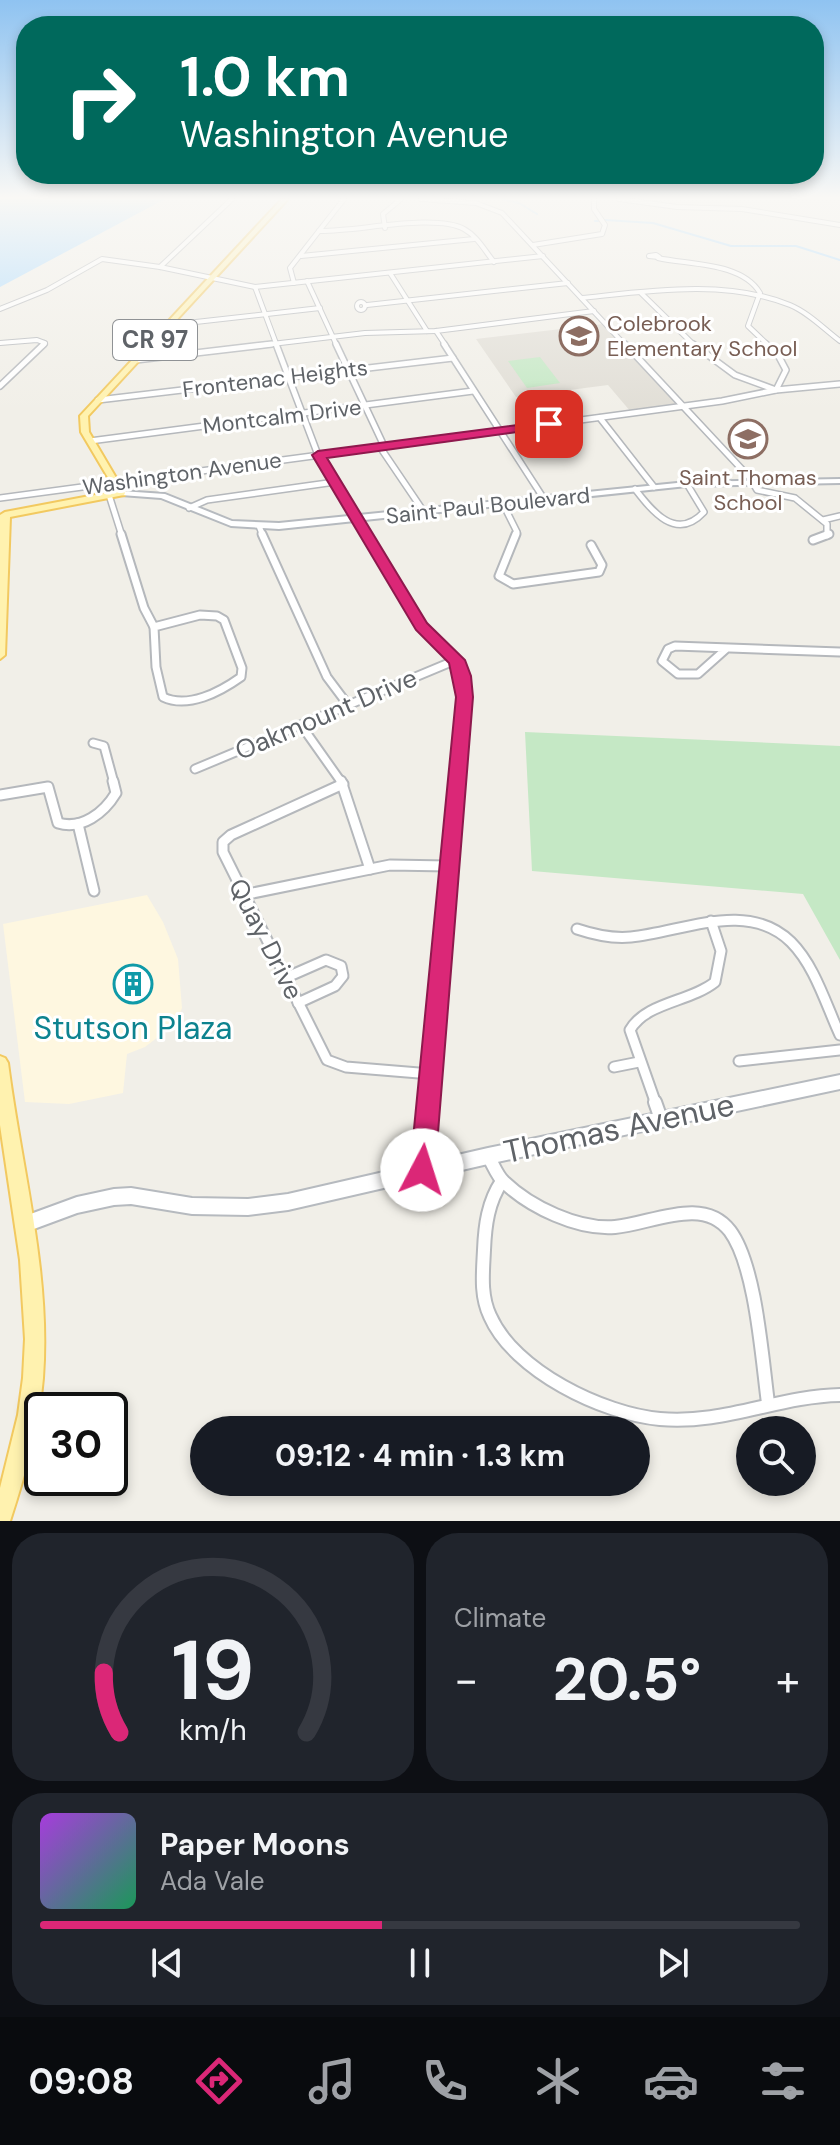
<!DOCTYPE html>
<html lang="en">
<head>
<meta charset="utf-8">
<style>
	body { margin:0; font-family:"DM Sans",sans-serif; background:#20242c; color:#f1f3f6; height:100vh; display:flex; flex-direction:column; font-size:30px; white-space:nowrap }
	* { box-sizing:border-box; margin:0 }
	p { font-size:26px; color:#9ea1a6 }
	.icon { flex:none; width:44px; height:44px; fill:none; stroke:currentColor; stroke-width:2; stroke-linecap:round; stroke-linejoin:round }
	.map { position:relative; height:1521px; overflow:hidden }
	.panel { display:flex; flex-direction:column; gap:12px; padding:12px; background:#0d0f14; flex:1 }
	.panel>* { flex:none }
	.hud { position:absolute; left:16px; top:16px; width:808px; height:168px; border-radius:32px; box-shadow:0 4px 12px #0003; background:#00695c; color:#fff; overflow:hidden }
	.fabs { position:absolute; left:736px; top:1416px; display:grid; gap:16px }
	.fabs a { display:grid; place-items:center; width:80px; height:80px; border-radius:50%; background:#171b24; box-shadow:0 4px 12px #0003; font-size:40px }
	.speed { position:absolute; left:24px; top:1392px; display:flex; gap:16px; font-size:40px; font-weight:700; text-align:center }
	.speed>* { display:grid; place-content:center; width:104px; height:104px; border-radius:50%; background:#171b24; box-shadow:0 4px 12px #0003; line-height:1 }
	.speed .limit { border:4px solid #111; border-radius:12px; background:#fff; color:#111 }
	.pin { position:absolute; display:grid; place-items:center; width:68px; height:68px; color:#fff; margin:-34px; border-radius:16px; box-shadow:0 4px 12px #0006 }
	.me { position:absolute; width:88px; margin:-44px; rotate:5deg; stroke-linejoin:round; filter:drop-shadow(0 0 6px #0008) }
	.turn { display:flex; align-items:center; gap:28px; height:168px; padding:0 32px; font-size:36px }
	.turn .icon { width:104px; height:104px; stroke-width:2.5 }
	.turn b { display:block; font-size:56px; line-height:68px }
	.big { font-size:60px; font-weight:700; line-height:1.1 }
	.panel .tile { flex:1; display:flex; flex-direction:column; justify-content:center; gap:12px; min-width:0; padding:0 28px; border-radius:32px; background:#20242c }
	.panel .dial { align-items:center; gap:0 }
	.dial svg { height:208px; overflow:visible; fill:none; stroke:#363941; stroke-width:7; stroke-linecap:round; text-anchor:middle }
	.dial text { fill:#f1f3f6; stroke:none }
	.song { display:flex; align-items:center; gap:24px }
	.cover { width:96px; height:96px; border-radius:12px; background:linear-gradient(135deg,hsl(280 70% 55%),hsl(150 70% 35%)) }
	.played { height:8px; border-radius:4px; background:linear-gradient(90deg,#db2777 45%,#363941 45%) }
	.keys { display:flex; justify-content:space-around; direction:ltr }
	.heat { display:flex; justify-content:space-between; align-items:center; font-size:44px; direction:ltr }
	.panel .tiles { flex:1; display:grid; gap:12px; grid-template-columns:1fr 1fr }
	.tile:last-child { grid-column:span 2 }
	.trip { position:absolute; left:190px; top:1416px; width:460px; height:80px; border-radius:40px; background:#171b24; box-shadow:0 4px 12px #0003; font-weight:700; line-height:80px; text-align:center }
	.tab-bar { display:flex; height:128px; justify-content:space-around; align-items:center; background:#090b0e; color:#9ea1a6 }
	.tab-bar .icon { width:56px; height:56px }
	.tab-bar .current { color:#db2777 }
	.tab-bar b { font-size:36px; color:#f1f3f6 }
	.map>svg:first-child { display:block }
	.commercial { fill:#fef7e0 }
	.education { fill:#e1ded6 }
	.green { fill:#c5e8c5 }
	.water { fill:#aadaff }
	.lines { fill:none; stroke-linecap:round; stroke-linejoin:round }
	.stream { stroke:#aadaff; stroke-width:2 }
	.street-far4-casing { stroke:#b5b8bc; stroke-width:6 }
	.street-far3-casing { stroke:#b5b8bc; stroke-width:8 }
	.street-far2-casing { stroke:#b5b8bc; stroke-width:11 }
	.street-far1-casing { stroke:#b5b8bc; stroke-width:13 }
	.street-casing { stroke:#b5b8bc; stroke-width:16 }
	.secondary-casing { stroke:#b6babf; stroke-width:4 }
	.primary-casing { stroke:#f2c960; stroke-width:4 }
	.street-far4 { stroke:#fff; stroke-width:4 }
	.street-far3 { stroke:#fff; stroke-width:5 }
	.street-far2 { stroke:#fff; stroke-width:7 }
	.street-far1 { stroke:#fff; stroke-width:9 }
	.street { stroke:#fff; stroke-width:12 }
	.secondary { fill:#fff; fill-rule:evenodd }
	.primary { fill:#fff2af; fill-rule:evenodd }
	.route { fill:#db2777; stroke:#8e194d; stroke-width:2 }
	.labels { text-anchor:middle; stroke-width:6; stroke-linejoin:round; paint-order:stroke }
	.far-education-label { font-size:22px; fill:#785e54; stroke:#fff; text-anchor:start }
	.far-street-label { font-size:22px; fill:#5f6368; stroke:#fff }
	.shield { fill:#fff; stroke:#8f9295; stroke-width:2 }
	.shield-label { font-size:24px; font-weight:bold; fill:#5f6368 }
	.street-label { font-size:26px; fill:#5f6368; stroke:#fff }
	.near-culture-label { font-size:32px; fill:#0d838f; stroke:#fff }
	.near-street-label { font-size:32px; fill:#5f6368; stroke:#fff }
</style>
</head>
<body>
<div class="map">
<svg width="840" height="1521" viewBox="0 0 840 1521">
	<rect width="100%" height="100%" fill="#f1efe8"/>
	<path class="commercial" d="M147 895 163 922 178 959 182 1008 175 1024 145 1047 127 1054 123 1093 69 1104 25 1102 3 924Z"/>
	<path class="education" d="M603 324 678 405 631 412 608 385 516 397 476 339Z"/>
	<g class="green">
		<path d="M540 357 560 383 527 388 508 361Z"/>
		<path d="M525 732 840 746V960L803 894 532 871Z"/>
	</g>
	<path class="water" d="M0 199H165L0 287Z"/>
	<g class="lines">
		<g class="stream">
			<path d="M502 199 519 203 537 214"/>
			<path d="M605 220 653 223 731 246H796L840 260"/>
			<path d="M595 221H600"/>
		</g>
		<g class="street-far4-casing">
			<g id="street-far4">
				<path d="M421 199 476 203 502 213 626 346"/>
				<path d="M619 199 677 207 742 209 840 225"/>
				<path d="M385 228 383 214 401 199"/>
				<path d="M319 231C356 232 434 213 464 229 477 236 485 251 494 262"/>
				<path d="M533 245 602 234 605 225 594 209V199"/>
				<path d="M656 255 659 257 649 256Z"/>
				<path d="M301 256 474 239"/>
				<path d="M658 258C689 265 742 262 760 293L748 326 769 346"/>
				<path d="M160 267 232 199"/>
				<path d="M390 273 427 331"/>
				<path d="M307 281 337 346"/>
				<path d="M294 283 290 268 344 199"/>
				<path d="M255 287 277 346"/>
				<path d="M641 293 695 346"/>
				<path d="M582 298C649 291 726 279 790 305 809 313 824 329 840 341"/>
				<circle cx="361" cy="306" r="4"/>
				<path d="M367 305 568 283"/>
				<path d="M0 309 47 290 102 259 160 267 255 287 543 256"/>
				<path d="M169 325 320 308"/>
				<path d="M436 331 446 346"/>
				<path d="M0 343 37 340 45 343 42 346"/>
				<path d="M255 346 365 333 436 331 594 311"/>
			</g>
		</g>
		<g class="street-far3-casing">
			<g id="street-far3">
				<path d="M276 344 318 455 367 536"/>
				<path d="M336 344 384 446"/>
				<path d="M444 344 544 499"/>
				<path d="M625 344 750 478 757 490 795 498 827 524V536"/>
				<path d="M693 344 735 375 776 390 786 370 778 355 766 344"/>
				<path d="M136 360 272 344"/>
				<path d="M0 386 44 344"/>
				<path d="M98 400 453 358"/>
				<path d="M600 418 654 487"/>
				<path d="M90 441 473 391"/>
				<path d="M380 447 424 512"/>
				<path d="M635 489C652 511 676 542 704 512L687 484"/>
				<path d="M109 495 122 536"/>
				<path d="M0 498 722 401 776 390 840 384"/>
				<path d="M503 504 517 532 515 536"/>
				<path d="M189 508 207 500 335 482"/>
				<path d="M823 520 840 516"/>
				<path d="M259 526 263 536"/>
			</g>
		</g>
		<g class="street-far2-casing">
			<g id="street-far2">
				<path d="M121 534 144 608 154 627"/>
				<path d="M262 534 327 677 348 705"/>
				<path d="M365 534 421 626 456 660 463 676 465 697 457 783"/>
				<path d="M516 534 499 576 513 584 599 572 602 565 591 545"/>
				<path d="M813 540 829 534"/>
				<path d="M200 615 217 616 224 620 242 668 241 677C220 692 188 709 163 697L156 667 154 627Z"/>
				<path d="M726 649 698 674H678L662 661 668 649 675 646 840 652"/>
				<path d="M301 725 342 783"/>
				<path d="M93 743 104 746 114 783"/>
				<path d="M195 769 456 660"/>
			</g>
		</g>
		<g class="street-far1-casing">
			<g id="street-far1">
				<path d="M341 781 370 869"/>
				<path d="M343 784 231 835 223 842V852L327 1060 346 1067 431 1074"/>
				<path d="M0 795 48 787 58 823C82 830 104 813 116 793L113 781"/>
				<path d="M78 824 94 891"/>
				<path d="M243 895 390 865 448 866"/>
				<path d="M577 929C595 935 612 939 631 937 683 932 747 899 791 942 815 966 826 1005 840 1035"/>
				<path d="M285 978 326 960 341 966 343 976 335 986 298 1003"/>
				<path d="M739 1061 840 1050"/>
				<path d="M614 1067 639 1062"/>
				<path d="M428 1104 457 781"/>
				<path d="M656 1104 630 1030C646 1002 690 1002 715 982L721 951 711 921"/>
			</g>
		</g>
		<g class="street-casing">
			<g id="street">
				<path d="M655 1102 661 1119"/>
				<path d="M488 1156C493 1164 497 1176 504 1182 530 1207 578 1230 615 1227 651 1224 703 1195 730 1231 756 1266 762 1359 768 1403"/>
				<path d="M422 1170 428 1102"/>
				<path d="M502 1181C488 1202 485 1225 484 1250 483 1272 480 1295 490 1316 514 1371 603 1414 660 1419 722 1425 779 1396 840 1395"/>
			</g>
		</g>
		<g class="secondary-casing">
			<g id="secondary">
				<path d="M840 479V483L687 486 279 529 231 526 161 498 121 495 117 493 121 491 165 494 232 521 279 523 687 482Z"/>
				<path d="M840 1075V1089L488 1164 288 1210 248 1215 192 1214 131 1204 114 1205 77 1213 23 1233 17 1231 15 1225 17 1219 77 1197 114 1189 131 1188 192 1198 248 1199 288 1194 488 1148Z"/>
			</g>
		</g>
		<g class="primary-casing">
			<g id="primary">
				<path d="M282 199H288L88 416 89 432 125 493 124 495 10 517 5 655 0 659V515L5 512 116 491 81 432 80 416Z"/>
				<path d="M0 1056 5 1058 8 1063C21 1167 51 1272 43 1378 39 1427 25 1475 10 1521H0V1488L18 1415 23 1378 25 1339 20 1260 0 1125Z"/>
			</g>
		</g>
		<use href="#street-far4" class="street-far4"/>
		<use href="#street-far3" class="street-far3"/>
		<use href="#street-far2" class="street-far2"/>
		<use href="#street-far1" class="street-far1"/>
		<use href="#street" class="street"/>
		<use href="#secondary" class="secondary"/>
		<use href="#primary" class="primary"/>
	</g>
	<linearGradient id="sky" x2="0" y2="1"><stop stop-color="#8fc3f1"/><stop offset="0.48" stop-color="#f9f8f5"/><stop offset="1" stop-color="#f9f8f5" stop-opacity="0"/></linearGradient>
	<rect width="840" height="412" fill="url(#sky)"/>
	<path class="route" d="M549 421 556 424 554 427 327 458 427 623 465 660 471 676 473 697 435 1170 431 1179 422 1183 413 1179 410 1170 456 697 449 663 416 630 312 455 318 451Z"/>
	<defs>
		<g id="school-ring" transform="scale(2)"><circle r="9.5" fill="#fff" stroke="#8d6e63" stroke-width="1.5"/><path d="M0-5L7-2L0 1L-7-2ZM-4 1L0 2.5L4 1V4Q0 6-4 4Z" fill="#8d6e63"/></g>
		<g id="building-ring" transform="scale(2)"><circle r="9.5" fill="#fff" stroke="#0f9aa8" stroke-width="1.5"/><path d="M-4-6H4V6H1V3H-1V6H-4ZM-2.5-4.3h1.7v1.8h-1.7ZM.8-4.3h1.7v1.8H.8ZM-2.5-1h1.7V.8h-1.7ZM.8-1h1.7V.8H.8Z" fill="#0f9aa8"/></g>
	</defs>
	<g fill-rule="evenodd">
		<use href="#school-ring" x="579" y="336"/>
		<use href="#school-ring" x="748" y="439"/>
		<use href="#building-ring" x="133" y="984"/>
	</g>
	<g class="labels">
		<g class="far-education-label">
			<text x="607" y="331">Colebrook<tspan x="607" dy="25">Elementary School</tspan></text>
			<text x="748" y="485" text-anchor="middle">Saint Thomas<tspan x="748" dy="25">School</tspan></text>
		</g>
		<g class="far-street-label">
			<text transform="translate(275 378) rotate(-7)" y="8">Frontenac Heights</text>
			<text transform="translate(282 416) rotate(-7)" y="8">Montcalm Drive</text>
			<text transform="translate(182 473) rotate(-8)" y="8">Washington Avenue</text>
			<text transform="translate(488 505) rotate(-6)" y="8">Saint Paul Boulevard</text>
		</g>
		<rect class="shield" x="113" y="320" width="84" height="40" rx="6"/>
		<g class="shield-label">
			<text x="155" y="348">CR 97</text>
		</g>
		<g class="street-label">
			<text transform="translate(326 714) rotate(-23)" y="9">Oakmount Drive</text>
			<text transform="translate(266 939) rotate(63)" y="9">Quay Drive</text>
		</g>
		<g class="near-culture-label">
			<text x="133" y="1039">Stutson Plaza</text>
		</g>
		<g class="near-street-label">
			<text transform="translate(619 1128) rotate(-12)" y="11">Thomas Avenue</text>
		</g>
	</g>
</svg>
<div class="fabs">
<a><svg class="icon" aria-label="search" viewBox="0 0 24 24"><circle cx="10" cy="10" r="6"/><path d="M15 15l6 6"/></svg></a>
</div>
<div class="speed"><div class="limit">30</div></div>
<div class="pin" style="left:549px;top:424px;background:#d93025"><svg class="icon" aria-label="arrive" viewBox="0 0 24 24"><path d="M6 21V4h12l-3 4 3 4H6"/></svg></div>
<svg class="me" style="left:422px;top:1170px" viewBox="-20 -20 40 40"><circle r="19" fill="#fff"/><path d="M0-13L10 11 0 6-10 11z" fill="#db2777"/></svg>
<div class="trip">09:12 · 4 min · 1.3 km</div>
<div class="hud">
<div class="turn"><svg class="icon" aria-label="right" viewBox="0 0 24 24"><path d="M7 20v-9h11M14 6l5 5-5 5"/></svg><div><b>1.0 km</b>Washington Avenue</div></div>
</div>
</div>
<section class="panel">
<div class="tiles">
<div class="tile dial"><svg viewBox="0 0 100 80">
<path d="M14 69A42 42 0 1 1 86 69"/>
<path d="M14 69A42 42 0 0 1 8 46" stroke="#db2777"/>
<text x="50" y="56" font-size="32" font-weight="700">19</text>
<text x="50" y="72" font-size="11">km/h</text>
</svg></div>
<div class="tile"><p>Climate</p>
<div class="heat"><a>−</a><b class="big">20.5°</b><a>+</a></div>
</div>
<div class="tile">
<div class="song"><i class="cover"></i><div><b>Paper Moons</b><p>Ada Vale</p></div></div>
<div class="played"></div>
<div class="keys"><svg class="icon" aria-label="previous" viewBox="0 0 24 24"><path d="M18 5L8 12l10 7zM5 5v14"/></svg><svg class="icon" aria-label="pause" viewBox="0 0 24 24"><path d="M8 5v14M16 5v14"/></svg><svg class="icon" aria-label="next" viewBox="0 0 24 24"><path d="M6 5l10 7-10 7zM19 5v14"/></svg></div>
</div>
</div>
</section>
<nav class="tab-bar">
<b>09:08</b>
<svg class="icon current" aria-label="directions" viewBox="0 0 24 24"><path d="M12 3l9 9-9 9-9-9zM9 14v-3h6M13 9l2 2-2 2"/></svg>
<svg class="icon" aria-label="music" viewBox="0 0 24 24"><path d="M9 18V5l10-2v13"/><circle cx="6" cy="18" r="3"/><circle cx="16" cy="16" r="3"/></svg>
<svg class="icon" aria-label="phone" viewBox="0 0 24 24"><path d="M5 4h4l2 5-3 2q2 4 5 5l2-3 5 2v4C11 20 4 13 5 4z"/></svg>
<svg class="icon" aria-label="climate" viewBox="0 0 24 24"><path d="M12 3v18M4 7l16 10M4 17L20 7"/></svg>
<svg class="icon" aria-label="car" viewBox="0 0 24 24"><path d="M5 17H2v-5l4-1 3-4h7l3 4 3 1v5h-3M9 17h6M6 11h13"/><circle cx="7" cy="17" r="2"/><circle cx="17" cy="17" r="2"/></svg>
<svg class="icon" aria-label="filters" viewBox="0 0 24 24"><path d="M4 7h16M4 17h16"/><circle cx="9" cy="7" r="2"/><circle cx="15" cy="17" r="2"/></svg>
</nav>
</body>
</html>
